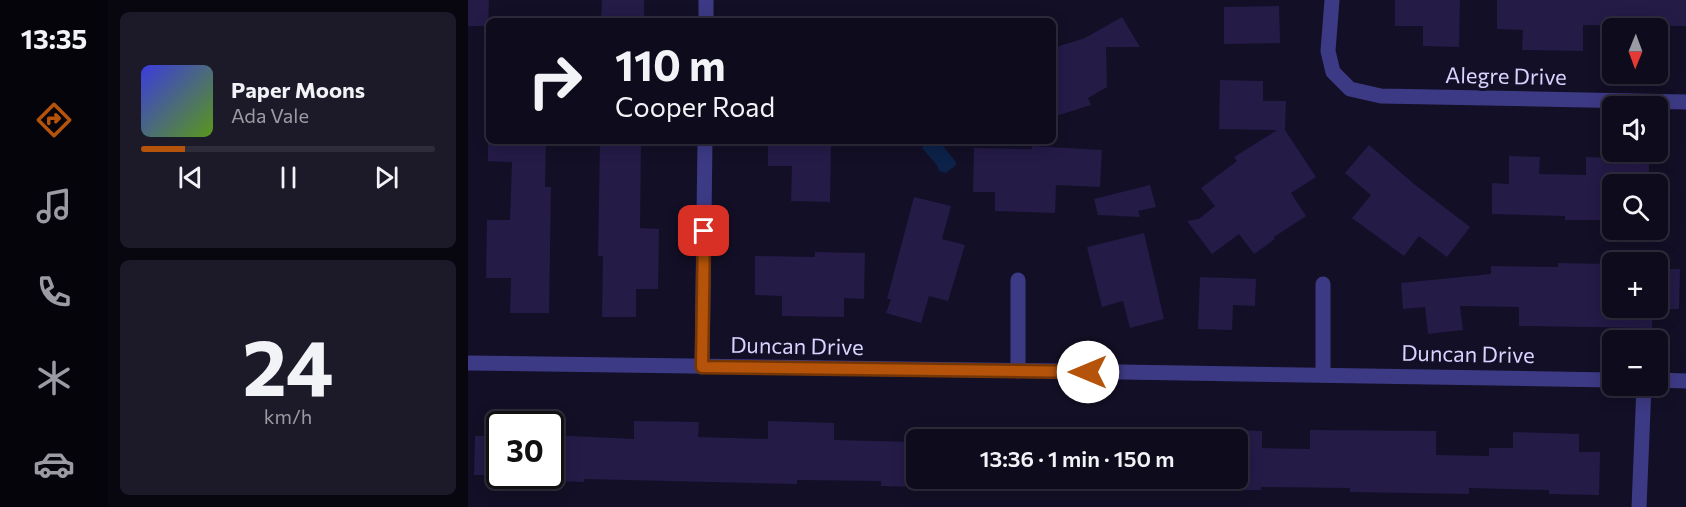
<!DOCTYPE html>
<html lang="en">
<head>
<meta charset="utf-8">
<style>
	body { margin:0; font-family:Commissioner,sans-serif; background:#1c1929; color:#f1f3f6; height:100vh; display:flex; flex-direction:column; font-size:22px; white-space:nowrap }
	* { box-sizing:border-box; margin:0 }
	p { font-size:20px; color:#9b9ba3 }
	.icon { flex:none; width:33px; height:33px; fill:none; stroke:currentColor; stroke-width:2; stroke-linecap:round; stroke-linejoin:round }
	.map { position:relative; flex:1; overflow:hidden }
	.side { display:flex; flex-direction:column; gap:12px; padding:12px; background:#08060f; width:360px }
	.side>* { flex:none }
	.guide { position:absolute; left:18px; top:18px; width:570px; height:126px; border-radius:9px; box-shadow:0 3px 15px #0003,0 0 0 2px #2e2b3b; background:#0e0b1c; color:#f1f3f6; overflow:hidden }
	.needle { width:39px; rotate:181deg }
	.controls { position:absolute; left:1134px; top:18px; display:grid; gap:12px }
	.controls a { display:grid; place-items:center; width:66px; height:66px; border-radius:9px; background:#0e0b1c; box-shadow:0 3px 15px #0003,0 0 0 2px #2e2b3b; font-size:30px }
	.speed { position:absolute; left:18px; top:411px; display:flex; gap:12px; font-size:30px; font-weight:700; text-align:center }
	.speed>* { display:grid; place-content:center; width:78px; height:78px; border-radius:50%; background:#0e0b1c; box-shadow:0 3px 15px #0003,0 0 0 2px #2e2b3b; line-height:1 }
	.speed .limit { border:3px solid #111; border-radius:9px; background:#fff; color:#111 }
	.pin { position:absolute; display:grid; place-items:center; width:51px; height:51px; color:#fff; margin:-26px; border-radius:12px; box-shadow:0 3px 9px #0006 }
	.me { position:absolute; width:66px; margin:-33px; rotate:270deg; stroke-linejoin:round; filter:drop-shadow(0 0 4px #0008) }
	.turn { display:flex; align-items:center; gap:21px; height:126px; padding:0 30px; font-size:27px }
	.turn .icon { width:78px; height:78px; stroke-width:2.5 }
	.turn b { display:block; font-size:42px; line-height:51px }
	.side .tile { flex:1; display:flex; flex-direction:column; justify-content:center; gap:9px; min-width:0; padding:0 21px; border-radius:9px; background:#1c1929 }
	.side .dial { align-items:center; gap:0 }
	.dial b { font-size:78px; line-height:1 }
	.song { display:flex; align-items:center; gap:18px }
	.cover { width:72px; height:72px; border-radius:9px; background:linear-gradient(135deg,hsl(240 70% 55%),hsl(90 70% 35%)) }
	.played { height:6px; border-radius:3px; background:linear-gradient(90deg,#b45309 15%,#2e2b3b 15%) }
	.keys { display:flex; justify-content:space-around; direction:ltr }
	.trip { position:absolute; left:438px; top:429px; width:342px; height:60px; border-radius:9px; background:#0e0b1c; box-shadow:0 3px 15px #0003,0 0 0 2px #2e2b3b; font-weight:600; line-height:60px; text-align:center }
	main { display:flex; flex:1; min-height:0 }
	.tab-bar { display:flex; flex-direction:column; width:108px; justify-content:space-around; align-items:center; background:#06040b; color:#9b9ba3 }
	.tab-bar .icon { width:42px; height:42px }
	.tab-bar .current { color:#b45309 }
	.tab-bar b { font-size:27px; color:#f1f3f6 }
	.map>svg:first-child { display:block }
	.water { fill:#0c2248 }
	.building { fill:#241b47 }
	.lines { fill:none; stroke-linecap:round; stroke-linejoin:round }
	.minor { stroke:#3d3a85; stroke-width:15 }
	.route-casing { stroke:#753606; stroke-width:15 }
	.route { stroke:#b45309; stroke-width:10 }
	.labels { text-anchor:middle; stroke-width:6; stroke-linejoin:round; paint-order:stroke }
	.street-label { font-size:22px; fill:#d9d4ff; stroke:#130f26 }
</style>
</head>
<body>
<main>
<nav class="tab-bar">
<b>13:35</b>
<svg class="icon current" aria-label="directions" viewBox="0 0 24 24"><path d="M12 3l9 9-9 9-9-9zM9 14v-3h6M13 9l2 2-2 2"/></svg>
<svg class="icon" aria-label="music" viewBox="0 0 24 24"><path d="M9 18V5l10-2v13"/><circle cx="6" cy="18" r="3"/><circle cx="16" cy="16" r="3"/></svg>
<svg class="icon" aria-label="phone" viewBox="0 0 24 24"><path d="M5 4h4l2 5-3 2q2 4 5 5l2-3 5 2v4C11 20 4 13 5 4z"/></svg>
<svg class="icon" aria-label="climate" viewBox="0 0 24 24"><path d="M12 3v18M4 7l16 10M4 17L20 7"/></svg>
<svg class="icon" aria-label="car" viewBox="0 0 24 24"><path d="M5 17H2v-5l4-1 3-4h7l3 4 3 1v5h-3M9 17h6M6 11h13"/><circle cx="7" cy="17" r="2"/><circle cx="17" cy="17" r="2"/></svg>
</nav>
<section class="side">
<div class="tile">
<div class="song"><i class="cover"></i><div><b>Paper Moons</b><p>Ada Vale</p></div></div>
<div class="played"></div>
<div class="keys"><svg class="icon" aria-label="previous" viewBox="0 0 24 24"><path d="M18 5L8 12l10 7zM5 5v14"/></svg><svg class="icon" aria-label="pause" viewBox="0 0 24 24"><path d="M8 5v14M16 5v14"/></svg><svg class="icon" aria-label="next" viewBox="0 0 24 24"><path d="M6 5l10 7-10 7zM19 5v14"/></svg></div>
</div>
<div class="tile dial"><b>24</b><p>km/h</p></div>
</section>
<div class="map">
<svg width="1218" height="507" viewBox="0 0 1218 507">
	<rect width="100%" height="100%" fill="#130f26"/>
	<path class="water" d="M460 141H471L488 162 487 166 478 173 471 171 469 165 454 148Z"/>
	<g class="building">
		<path d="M0 0H21L20 26H0Z"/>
		<path d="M134 0H176V21H133Z"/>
		<path d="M927 0H992L991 47 955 46V26H927Z"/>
		<path d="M1029 0H1218V26L1115 25V51L1054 50 1055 30 1029 29Z"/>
		<path d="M811 6 812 43 756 44V7Z"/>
		<path d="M654 17 672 47H638L639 87 620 98 623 105 585 117V48L617 38Z"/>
		<path d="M752 80 795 81V101H818L817 130 848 177 823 193 838 216 806 237 807 239 786 254 771 234 744 254 719 221 731 219 747 206 733 188 769 161 766 157 809 130 751 129Z"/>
		<path d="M20 141H78L77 187H83L81 313H42L43 278H18L19 220H42L44 162 20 161Z"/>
		<path d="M132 141H173L172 228 191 229 190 289H168V317H134L135 256H130Z"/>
		<path d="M300 142 363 143 362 202 323 201 324 166H300Z"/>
		<path d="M901 145 946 184 1002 227 979 257 951 236 936 256 884 218 903 195 877 173Z"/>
		<path d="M564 146 634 150 632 187 588 185 587 213 527 211V192H505L506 148 564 149Z"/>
		<path d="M1041 156 1072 157 1071 174 1118 175V157L1181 159V184H1144V220H1097V216L1024 214V183L1041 184Z"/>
		<path d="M682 185 688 207 670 211 672 217 630 215 626 199Z"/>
		<path d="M446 197 483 206 474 239 497 245 480 301 461 296 453 323 418 313 423 299H419Z"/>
		<path d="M676 233 696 319 662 328 655 301 634 307 619 247Z"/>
		<path d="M347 252 397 253 396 299 376 298V317L314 316V296L287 295V256L347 257Z"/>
		<path d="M1090 263 1140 264 1139 308H1185L1184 328 1051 326V307L992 306 995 330 960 334 957 307 935 309 933 283 1023 274V266L1090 267Z"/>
		<path d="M1190 269H1212L1211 309H1190Z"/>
		<path d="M732 277 788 279 787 306 765 305 764 330 730 329Z"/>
		<path d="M166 421 231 422 230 437 300 439V421L366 423V440L448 442V487L413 486V481L329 480V484L116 479V482L82 481V435L166 439Z"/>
		<path d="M770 430 794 431V448L842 449V430L968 431V455L1021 456V448H1045V432L1111 434V452H1132L1131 495 1081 494V490L1001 488V494L882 492V488L793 487V490H770Z"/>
		<path d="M7 436H32V475H6Z"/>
	</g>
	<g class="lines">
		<g class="minor">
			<path d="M864 0 860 51 865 72 882 89 913 96 1218 102"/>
			<path d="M238 21V0"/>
			<path d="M550 280V371"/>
			<path d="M0 363C381 370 763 371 1144 380"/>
			<path d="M234 367 237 141"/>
			<path d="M855 373V284"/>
			<path d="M1190 380 1218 381"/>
			<path d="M1171 507 1176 386"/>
		</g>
	</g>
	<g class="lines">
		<g class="route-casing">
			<path id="route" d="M236 231 234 367 620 372"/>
		</g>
		<use href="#route" class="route"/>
	</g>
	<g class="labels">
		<g class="street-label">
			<text transform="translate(1038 76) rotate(1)" y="8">Alegre Drive</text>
			<text transform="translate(329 346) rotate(1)" y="8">Duncan Drive</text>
			<text transform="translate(1000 354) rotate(1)" y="8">Duncan Drive</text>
		</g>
	</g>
</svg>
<div class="controls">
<a><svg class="needle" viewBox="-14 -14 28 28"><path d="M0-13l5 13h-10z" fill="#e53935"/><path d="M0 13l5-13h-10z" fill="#9b9ba3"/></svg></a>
<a><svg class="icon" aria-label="sound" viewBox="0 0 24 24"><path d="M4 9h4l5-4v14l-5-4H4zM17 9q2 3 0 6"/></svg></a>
<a><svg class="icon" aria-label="search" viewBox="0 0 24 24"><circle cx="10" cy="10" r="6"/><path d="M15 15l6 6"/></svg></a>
<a>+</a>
<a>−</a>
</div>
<div class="speed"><div class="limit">30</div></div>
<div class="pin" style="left:236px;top:231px;background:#d93025"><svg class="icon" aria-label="arrive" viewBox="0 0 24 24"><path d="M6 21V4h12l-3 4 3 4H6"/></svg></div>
<svg class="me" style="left:620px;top:372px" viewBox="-20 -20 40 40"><circle r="19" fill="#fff"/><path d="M0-13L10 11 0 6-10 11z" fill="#b45309"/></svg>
<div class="trip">13:36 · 1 min · 150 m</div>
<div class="guide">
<div class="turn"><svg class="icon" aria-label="right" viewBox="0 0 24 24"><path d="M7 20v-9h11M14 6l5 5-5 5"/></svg><div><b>110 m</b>Cooper Road</div></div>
</div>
</div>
</main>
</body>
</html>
